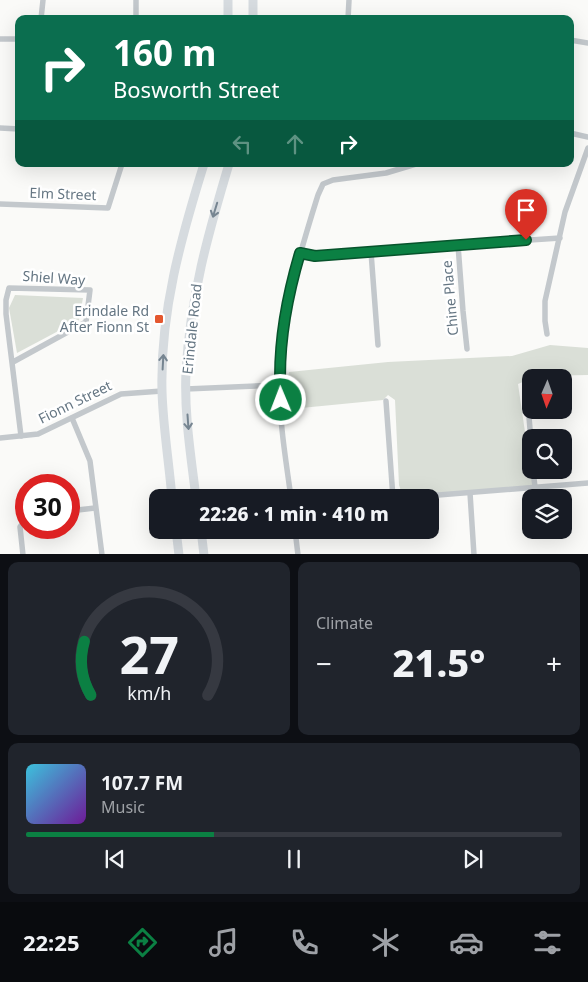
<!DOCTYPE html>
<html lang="en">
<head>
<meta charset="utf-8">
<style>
	body { margin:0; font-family:"Noto Sans",sans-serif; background:#20242c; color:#f1f3f6; height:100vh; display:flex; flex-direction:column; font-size:19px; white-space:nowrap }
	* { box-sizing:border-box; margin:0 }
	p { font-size:16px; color:#9ea1a6 }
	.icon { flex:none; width:28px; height:28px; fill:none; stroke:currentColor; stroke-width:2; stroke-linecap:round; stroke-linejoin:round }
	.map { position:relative; height:554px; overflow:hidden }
	.panel { display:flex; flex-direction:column; gap:8px; padding:8px; background:#0d0f14; flex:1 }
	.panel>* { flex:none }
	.top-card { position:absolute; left:15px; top:15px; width:559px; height:152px; border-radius:10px; box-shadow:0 5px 20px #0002; background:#0b6e4f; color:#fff; overflow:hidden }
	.needle { width:32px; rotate:182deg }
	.tools { position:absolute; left:522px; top:369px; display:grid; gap:10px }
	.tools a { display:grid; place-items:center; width:50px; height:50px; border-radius:10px; background:#171b24; box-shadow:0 5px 20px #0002; font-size:25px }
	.speed { position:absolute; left:15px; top:474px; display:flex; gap:10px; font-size:25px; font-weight:700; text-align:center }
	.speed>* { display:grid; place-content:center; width:65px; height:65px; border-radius:50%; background:#171b24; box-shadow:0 5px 20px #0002; line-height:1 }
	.speed .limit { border:8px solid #d22; background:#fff; color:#111 }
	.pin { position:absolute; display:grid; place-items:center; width:42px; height:42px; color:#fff; margin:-51px -21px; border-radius:50% 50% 50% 0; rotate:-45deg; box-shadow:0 0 5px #0007 }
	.pin .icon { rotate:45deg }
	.me { position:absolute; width:55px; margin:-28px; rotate:359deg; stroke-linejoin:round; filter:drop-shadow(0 0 4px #0008) }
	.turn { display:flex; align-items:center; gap:18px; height:105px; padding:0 15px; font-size:22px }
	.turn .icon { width:65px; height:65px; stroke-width:2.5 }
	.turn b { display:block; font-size:35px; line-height:42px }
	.lanes { display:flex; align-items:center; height:48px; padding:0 15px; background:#0003; justify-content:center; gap:25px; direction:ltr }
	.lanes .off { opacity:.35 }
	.big { font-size:38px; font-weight:800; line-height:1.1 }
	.panel .widget { flex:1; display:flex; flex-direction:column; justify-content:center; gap:8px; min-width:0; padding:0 18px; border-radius:10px; background:#20242c }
	.panel .dial { align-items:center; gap:0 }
	.dial svg { height:130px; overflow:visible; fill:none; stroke:#363941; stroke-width:7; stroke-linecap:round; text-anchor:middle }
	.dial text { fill:#f1f3f6; stroke:none }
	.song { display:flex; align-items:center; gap:15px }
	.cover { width:60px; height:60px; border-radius:8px; background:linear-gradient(135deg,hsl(190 70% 55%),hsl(280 70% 35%)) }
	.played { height:5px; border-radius:2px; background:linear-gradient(90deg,#0b8043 35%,#363941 35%) }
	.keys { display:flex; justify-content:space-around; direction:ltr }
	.heat { display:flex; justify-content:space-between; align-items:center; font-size:28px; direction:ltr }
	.panel .tiles { flex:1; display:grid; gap:8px; grid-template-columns:1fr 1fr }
	.widget:last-child { grid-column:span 2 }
	.trip { position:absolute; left:149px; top:489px; width:290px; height:50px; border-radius:10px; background:#171b24; box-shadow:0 5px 20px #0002; font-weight:800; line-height:50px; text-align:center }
	.tabs { display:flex; height:80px; justify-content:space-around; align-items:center; background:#090b0e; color:#9ea1a6 }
	.tabs .icon { width:35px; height:35px }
	.tabs .selected { color:#0b8043 }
	.tabs b { font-size:22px; color:#f1f3f6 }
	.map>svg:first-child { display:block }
	.green { fill:#dadfd7 }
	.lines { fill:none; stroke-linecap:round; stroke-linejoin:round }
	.minor { stroke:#c3c8cc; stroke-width:5.5 }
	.primary { stroke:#d6dbdf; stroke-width:9 }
	.oneway { stroke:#768591 }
	.route-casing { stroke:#07532c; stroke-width:12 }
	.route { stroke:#0b8043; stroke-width:9 }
	.poi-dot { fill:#e4572e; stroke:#fff; stroke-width:2 }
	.labels { text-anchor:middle; stroke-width:5; stroke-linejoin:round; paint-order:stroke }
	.street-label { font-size:14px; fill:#657683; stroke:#fff }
	.poi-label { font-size:14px; fill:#657683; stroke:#fff; text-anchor:end }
</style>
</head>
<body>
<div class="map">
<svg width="588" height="555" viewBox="0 0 588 555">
	<rect width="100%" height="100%" fill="#fafaf8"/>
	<g class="green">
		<path d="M15 295 83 298 79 320 17 353 9 308Z"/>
		<path d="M550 345 588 348V375L537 376 518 384 533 487 403 497 399 485 395 400 388 395 383 400 291 409 287 384 289 372 388 362 512 356Z"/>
	</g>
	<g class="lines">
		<g class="minor">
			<path d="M41 19 43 0"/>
			<path d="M136 19V0"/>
			<path d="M348 19 349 0"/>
			<path d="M0 39H19"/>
			<path d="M570 40 588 43"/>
			<path d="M0 128 19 129"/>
			<path d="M570 133 588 137"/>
			<path d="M0 204 108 208 122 164"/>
			<path d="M458 245 463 311 467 349"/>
			<path d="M371 252 378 345"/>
			<path d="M300 253 315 255 560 238"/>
			<path d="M547 334 545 321V301L565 212 588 148"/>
			<path d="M13 362 86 322 90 290 9 288 6 300V314L21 436"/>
			<path d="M186 389 280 385"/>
			<path d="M527 393 531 441"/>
			<path d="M386 401 393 498"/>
			<path d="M72 418 90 461 102 555"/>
			<path d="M0 438 38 434 121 394 162 391"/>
			<path d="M533 470 535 487"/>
			<path d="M470 493 474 555"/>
			<path d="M291 498C286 460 279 422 280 384 280 316 298 259 318 195L323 184 333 180 386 173 416 164"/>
			<path d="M401 498 588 483"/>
			<path d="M69 511 95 508"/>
			<path d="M295 530 298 555"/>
			<path d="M23 555 20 527 26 519"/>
		</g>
		<g class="primary">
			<path d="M228 19V0"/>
			<path d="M253 19V0"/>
			<path d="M172 498C169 462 163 427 162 391 160 312 181 238 204 164"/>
			<path d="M196 498C191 456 184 414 186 372 190 298 208 234 229 164"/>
			<path d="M176 530 179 555"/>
			<path d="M201 530 204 555"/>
		</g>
	</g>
	<defs><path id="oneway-shaft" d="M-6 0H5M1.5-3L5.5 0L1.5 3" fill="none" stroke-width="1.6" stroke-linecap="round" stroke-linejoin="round" transform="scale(1.25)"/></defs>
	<g class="oneway">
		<use href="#oneway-shaft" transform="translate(215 210) rotate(107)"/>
		<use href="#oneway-shaft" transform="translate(163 362) rotate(-87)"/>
		<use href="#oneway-shaft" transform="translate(188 422) rotate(86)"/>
	</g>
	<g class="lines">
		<g class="route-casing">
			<path id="route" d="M281 400C277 351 286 300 300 253L315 256 526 240"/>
		</g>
		<use href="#route" class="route"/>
	</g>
	<rect class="poi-dot" x="154" y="314" width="10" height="10" rx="2.5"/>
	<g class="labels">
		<g class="street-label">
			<text transform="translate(63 194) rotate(2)" y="5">Elm Street</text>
			<text transform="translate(54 278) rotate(4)" y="5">Shiel Way</text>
			<text transform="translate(450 298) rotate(-95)" y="5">Chine Place</text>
			<text transform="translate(192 329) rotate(-84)" y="5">Erindale Road</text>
			<text transform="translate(75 402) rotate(-26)" y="5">Fionn Street</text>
		</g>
		<g class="poi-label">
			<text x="149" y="316">Erindale Rd<tspan x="149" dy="16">After Fionn St</tspan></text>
		</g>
	</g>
</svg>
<div class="tools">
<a><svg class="needle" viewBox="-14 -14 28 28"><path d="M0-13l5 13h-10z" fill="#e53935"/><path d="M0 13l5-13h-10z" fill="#9ea1a6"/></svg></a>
<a><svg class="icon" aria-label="search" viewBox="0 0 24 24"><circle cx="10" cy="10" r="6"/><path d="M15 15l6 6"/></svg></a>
<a><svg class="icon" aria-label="layers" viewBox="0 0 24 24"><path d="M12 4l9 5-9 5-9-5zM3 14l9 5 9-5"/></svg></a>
</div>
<div class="speed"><div class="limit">30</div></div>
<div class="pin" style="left:526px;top:240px;background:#d93025"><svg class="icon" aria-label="arrive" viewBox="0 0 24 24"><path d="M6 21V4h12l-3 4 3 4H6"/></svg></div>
<svg class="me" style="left:281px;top:400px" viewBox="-20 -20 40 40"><circle r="17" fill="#0b8043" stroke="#fff" stroke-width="3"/><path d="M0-11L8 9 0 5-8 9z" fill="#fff"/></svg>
<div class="trip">22:26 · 1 min · 410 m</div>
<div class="top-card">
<div class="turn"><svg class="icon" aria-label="right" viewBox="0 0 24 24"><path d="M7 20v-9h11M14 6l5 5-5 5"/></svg><div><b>160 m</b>Bosworth Street</div></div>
<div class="lanes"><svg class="icon off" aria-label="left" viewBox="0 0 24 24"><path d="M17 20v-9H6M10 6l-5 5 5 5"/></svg><svg class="icon off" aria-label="ahead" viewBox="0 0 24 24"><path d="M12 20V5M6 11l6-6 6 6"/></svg><svg class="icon" aria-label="right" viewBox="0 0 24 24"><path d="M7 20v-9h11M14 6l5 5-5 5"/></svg></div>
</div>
</div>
<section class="panel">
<div class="tiles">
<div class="widget dial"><svg viewBox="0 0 100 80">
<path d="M14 69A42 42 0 1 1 86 69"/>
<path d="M14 69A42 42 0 0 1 10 36" stroke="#0b8043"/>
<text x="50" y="56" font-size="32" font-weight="700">27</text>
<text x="50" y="72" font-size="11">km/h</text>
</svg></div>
<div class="widget"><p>Climate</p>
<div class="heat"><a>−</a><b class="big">21.5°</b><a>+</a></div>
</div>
<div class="widget">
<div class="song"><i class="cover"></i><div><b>107.7 FM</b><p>Music</p></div></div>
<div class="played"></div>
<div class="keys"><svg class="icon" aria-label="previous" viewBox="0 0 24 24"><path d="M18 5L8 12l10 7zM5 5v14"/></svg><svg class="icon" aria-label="pause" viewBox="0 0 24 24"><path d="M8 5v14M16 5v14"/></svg><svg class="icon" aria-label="next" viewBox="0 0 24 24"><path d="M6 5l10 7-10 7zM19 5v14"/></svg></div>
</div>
</div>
</section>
<nav class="tabs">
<b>22:25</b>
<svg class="icon selected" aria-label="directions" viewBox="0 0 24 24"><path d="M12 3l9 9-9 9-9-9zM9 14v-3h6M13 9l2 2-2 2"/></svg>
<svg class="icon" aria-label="music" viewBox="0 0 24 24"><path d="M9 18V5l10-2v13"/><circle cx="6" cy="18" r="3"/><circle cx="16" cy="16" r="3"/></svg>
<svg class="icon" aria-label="phone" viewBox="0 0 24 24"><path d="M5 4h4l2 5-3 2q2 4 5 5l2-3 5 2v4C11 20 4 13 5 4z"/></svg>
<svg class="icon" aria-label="climate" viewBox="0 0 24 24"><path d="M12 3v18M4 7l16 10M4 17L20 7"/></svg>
<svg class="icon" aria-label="car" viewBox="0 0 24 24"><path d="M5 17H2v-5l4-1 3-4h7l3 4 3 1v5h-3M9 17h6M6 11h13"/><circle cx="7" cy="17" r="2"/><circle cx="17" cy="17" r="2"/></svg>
<svg class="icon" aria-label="filters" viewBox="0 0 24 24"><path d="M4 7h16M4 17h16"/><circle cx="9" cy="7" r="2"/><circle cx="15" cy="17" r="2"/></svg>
</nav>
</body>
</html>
